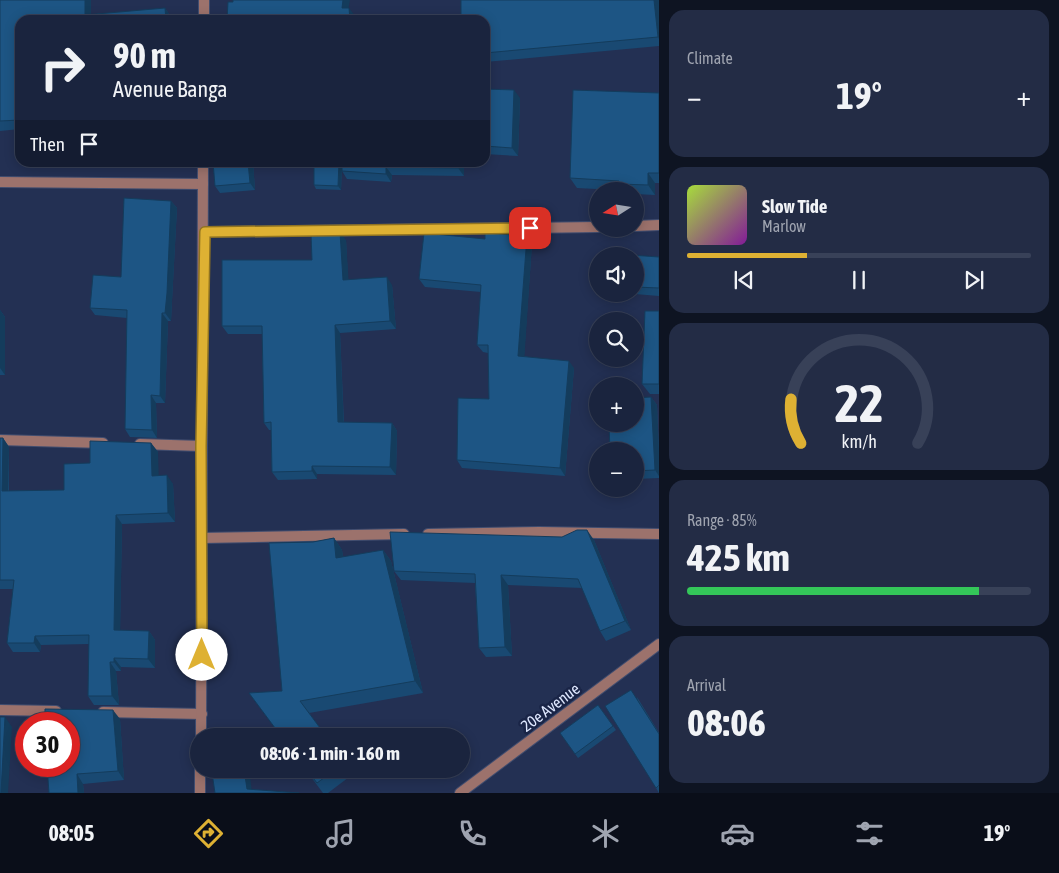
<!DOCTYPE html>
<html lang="en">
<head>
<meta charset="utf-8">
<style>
	body { margin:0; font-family:"Asap Condensed",sans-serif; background:#232c45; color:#f1f3f6; height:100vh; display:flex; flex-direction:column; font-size:19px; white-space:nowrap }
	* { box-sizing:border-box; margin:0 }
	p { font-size:16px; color:#9fa4b0 }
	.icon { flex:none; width:28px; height:28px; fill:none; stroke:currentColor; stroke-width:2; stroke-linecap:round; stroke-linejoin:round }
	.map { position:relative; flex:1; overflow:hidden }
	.details { display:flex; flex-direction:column; gap:10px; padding:10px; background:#0e1422; width:400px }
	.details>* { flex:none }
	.hud { position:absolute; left:15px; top:15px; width:475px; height:152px; border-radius:15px; box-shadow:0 2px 12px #0003,0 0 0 1px #384158; background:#1a243e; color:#f1f3f6; overflow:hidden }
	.needle { width:32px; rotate:258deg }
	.tools { position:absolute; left:589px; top:182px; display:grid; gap:10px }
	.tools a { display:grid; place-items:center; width:55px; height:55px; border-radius:50%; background:#1a243e; box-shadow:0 2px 12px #0003,0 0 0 1px #384158; font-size:25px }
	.speed { position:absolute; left:15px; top:712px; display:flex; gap:10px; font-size:25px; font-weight:700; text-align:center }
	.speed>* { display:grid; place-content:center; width:65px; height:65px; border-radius:50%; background:#1a243e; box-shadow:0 2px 12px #0003,0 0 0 1px #384158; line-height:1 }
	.speed .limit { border:8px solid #d22; background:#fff; color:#111 }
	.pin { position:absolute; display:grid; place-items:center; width:42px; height:42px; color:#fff; margin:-21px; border-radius:10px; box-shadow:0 2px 8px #0006 }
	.me { position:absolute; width:55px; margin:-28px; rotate:0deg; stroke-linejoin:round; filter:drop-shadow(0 0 4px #0008) }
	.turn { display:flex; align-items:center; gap:18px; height:105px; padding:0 15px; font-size:22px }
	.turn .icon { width:65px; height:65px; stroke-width:2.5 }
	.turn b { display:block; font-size:35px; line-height:42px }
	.then { display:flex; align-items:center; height:48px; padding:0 15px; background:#0003; gap:10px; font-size:19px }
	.big { font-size:38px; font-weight:700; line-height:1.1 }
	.details .tile { flex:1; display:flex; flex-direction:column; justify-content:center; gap:8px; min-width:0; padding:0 18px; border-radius:15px; background:#232c45 }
	.details .dial { align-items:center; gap:0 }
	.dial svg { height:130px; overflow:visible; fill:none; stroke:#384158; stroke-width:7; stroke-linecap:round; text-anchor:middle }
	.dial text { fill:#f1f3f6; stroke:none }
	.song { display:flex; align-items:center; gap:15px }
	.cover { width:60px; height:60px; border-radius:8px; background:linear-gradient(135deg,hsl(80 70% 55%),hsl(290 70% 35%)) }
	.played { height:5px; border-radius:2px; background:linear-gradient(90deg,#deb133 35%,#384158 35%) }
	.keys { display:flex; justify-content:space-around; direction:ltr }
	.heat { display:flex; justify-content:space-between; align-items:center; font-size:28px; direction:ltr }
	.charge { height:8px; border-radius:4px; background:linear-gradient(90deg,#34c759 85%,#384158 0) }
	.trip { position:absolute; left:190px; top:728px; width:280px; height:50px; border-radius:25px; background:#1a243e; box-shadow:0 2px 12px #0003,0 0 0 1px #384158; font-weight:700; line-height:50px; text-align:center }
	.tabs { display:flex; height:80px; justify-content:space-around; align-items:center; background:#0a0e19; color:#9fa4b0 }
	.tabs .icon { width:35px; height:35px }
	.tabs .selected { color:#deb133 }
	.tabs b { font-size:22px; color:#f1f3f6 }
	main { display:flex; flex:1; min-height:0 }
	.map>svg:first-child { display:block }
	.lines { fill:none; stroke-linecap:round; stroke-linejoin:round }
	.minor-casing { stroke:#414d6f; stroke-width:12 }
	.minor { stroke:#9c726c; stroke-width:10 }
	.wall { fill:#194972 }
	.shaded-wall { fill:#143c5c }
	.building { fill:#1d5584; stroke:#143c5c }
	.route-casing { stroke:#907321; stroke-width:12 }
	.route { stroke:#deb133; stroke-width:9 }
	.labels { text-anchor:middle; stroke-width:5; stroke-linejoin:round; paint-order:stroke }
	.street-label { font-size:16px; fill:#dfe8ff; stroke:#1a2547 }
</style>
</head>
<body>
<main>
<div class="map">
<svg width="659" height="793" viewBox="0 0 659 793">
	<rect width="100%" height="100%" fill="#233053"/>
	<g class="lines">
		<g class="minor-casing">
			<g id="minor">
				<path d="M204 20V0"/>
				<path d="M0 182 203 184"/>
				<path d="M635 226 659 225"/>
				<path d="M205 232 598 227"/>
				<path d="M0 440 103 443"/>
				<path d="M140 444 201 446"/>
				<path d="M428 534 539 532 659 534"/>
				<path d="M202 538 404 534"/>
				<path d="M0 710 56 711"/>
				<path d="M103 712 202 714"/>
				<path d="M201 736 203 162"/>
				<path d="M200 793V769"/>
				<path d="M460 793 659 644"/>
			</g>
		</g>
		<use href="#minor" class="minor"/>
	</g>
	<g class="wall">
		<path d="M0 0H91V15L165 8 171 17 20 20V129L0 131Z"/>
		<path d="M659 0V46L485 62V20Z"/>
		<path d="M485 89 520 98 518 156 485 154Z"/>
		<path d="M659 93V183H655V195L635 194V191L577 188 570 178Z"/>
		<path d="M213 162H253L255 190 220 193 215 186Z"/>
		<path d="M314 162H340L342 165 341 190 316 189 314 185Z"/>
		<path d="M342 162H464V176L392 175 391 182 347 179 342 171Z"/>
		<path d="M171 201 177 208 172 301 171 321H168L165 403H156L157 438 130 437 125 429 127 318 95 315 90 308 121 277Z"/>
		<path d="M527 236 532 244 524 356 574 368 565 476 462 468 457 460 489 399 488 353 483 352 477 345 481 292 425 287 419 279 485 239Z"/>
		<path d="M346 240 348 279 392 285 396 329 340 333 344 422 392 423 397 431 396 475 317 474V479L278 480 272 472 271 430H269L264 423 262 334H228L222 326 312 260Z"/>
		<path d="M635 256 659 257V296L635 294Z"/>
		<path d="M0 310 5 317V375H0Z"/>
		<path d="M659 311V394H650L642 384Z"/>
		<path d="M651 397 657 405 659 452V478L635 479V451Z"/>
		<path d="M0 438H3L9 447V491L64 490 90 463 151 443 158 452V475L173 484 175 522 122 524 120 630 149 631 155 640V668L121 667V671H116L119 705H94L88 696 89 644 41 645 40 652H13L7 643 13 589H0Z"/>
		<path d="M334 538 342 550 343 557 383 550 391 561 423 693 309 713 326 736H281L249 693 282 691 313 542Z"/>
		<path d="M594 540 631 630 606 641 600 631 582 588 508 585 512 656 486 657 479 648 475 583 401 580 394 571Z"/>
		<path d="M637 697 659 733V793L656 788Z"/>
		<path d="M598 705 616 730 578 758 560 733Z"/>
		<path d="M120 719 124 780 83 784 84 793H49Z"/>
		<path d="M305 769H349L353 774 328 793H323Z"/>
	</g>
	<g class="shaded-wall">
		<path d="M85 0H91V20L85 15Z"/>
		<path d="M343 0H350L347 16 342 8Z"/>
		<path d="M654 0H659V39L658 37Z"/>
		<path d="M165 8 171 17 172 20H166Z"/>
		<path d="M349 8 355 16V20H350Z"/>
		<path d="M514 90 520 98 518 156 512 148Z"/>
		<path d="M248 162H253L255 190 250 183Z"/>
		<path d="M339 162H340L342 165 341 190 338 186Z"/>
		<path d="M458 162H464V176L458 168Z"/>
		<path d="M386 167 392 175 391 182 386 174Z"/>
		<path d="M648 173 655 183V195L648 185Z"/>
		<path d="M171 201 177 208 172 301 171 321 165 313Z"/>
		<path d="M340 232 346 240 349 287 343 280Z"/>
		<path d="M527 236 532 244 524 363 518 356Z"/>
		<path d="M387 277 392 285 396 329 390 321Z"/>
		<path d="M0 310 5 317V375L0 368Z"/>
		<path d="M162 313 168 321 165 403 160 396Z"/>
		<path d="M335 325 340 333 344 430 338 422Z"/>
		<path d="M569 361 574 368 565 476 560 468Z"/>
		<path d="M151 395 156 403 157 438 152 430Z"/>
		<path d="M651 397 657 405 659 452V476L655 470Z"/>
		<path d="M392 423 397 431 396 475 390 467Z"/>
		<path d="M3 438 9 447 8 500 2 491Z"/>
		<path d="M151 443 158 452 159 485 152 476Z"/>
		<path d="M312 466 317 474V479L312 471Z"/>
		<path d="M167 475 173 484 175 522 168 513Z"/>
		<path d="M116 515 122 524 120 639 114 630Z"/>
		<path d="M587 530 594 540 631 630 625 621Z"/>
		<path d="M334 538 342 550 345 570 336 558Z"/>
		<path d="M383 550 391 561 423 693 415 681Z"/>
		<path d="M501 575 508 585 512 656 505 647Z"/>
		<path d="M149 631 155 640V668L148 659Z"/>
		<path d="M35 636 41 645 40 652 34 643Z"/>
		<path d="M114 658 121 667V671L114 662Z"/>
		<path d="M110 662 116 671 119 705 112 696Z"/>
		<path d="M113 710 120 719 124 780 118 771Z"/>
		<path d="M5 717 12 727 8 793H1Z"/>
		<path d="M244 769 250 776 252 793 247 789Z"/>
		<path d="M77 774 83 784 84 793H78Z"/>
	</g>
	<g class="building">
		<path d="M0 0H85V15L165 8 166 20H20V120L0 121Z"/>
		<path d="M233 0H343L342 8H349L350 20H227L228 2H233Z"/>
		<path d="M461 0H654L658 37 485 53V20H461Z"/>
		<path d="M485 89 514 90 512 148 485 146Z"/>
		<path d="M573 90 659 93V173H648V185L619 184V181L570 178Z"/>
		<path d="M213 162H248L250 183 215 186Z"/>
		<path d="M314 162H339L338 186 314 185Z"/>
		<path d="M342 162H458V168L386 167V174L342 171Z"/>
		<path d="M124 198 171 201 167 293 165 313H162L160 396 151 395 152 430 125 429 127 310 90 308 93 275 121 277Z"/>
		<path d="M340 232 343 280 387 277 390 321 335 325 338 422 392 423 390 467 312 466V471L272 472 271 422 264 423 262 326H222V260H312L311 234Z"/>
		<path d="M424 233 485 239V233L527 236 518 356 569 361 560 468 457 460 458 398 489 399 488 345H477L481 285 419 279Z"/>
		<path d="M602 253 659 257V288L635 287V256H602Z"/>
		<path d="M645 311H659V384H642Z"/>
		<path d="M651 397 655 470 635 471V451H610L609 424H635V398Z"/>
		<path d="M0 438H3L2 491 64 490V464L90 463V441L151 443 152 476 167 475 168 513 116 515 114 630 149 631 148 659 114 658V662H110L112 696H88L89 635 35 636 34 643H7L14 580H0Z"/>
		<path d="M577 530H587L625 621 600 631 578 579 501 575 505 647 479 648 475 574 394 571 390 532 562 537Z"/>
		<path d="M334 538 336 558 383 550 415 681 300 701 326 736H281L249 693 282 691 269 543 313 542Z"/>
		<path d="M631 690 659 734V785L656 788 605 706Z"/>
		<path d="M598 705 613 726 575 754 560 733Z"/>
		<path d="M45 709 113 710 118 771 77 774 78 793H49L47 766H69V724H45Z"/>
		<path d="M0 717H5L1 793H0Z"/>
		<path d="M244 769 247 789 299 793H215L212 773Z"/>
		<path d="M306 769H336L317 783Z"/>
	</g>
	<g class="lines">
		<g class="route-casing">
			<path id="route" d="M202 655 201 446 205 232 530 228"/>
		</g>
		<use href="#route" class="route"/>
	</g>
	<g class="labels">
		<g class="street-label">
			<text transform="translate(550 707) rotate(-37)" y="6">20e Avenue</text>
		</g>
	</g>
</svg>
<div class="tools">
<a><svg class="needle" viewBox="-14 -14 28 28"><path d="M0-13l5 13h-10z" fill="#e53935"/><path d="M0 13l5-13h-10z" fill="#9fa4b0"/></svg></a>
<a><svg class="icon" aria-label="sound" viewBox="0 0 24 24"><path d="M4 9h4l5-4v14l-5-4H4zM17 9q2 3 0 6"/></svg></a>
<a><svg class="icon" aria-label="search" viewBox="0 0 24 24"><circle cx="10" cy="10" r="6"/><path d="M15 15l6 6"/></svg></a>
<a>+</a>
<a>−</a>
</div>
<div class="speed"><div class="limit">30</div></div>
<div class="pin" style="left:530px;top:228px;background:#d93025"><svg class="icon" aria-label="arrive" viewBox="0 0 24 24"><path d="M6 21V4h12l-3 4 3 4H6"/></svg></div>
<svg class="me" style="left:202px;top:655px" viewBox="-20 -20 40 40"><circle r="19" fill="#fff"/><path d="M0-13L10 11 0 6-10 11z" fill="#deb133"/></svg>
<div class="trip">08:06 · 1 min · 160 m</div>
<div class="hud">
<div class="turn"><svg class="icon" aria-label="right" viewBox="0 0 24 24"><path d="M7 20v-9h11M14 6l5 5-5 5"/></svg><div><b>90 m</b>Avenue Banga</div></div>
<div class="then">Then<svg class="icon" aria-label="arrive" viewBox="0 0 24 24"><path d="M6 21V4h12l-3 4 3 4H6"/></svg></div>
</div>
</div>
<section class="details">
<div class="tile"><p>Climate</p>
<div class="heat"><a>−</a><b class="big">19°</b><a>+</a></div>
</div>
<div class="tile">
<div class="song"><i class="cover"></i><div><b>Slow Tide</b><p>Marlow</p></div></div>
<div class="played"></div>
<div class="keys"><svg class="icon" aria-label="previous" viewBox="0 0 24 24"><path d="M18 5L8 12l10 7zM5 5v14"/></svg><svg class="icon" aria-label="pause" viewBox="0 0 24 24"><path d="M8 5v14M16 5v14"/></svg><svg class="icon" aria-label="next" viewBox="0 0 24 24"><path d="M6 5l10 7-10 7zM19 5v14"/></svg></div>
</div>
<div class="tile dial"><svg viewBox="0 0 100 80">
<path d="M14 69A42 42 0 1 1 86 69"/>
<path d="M14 69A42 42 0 0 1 8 42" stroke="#deb133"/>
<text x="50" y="56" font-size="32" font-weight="700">22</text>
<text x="50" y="72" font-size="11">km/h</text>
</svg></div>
<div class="tile"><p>Range · 85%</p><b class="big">425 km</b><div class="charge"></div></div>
<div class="tile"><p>Arrival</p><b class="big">08:06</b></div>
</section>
</main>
<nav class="tabs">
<b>08:05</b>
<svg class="icon selected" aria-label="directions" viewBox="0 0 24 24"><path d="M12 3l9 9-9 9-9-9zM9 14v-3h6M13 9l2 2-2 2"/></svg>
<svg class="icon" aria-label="music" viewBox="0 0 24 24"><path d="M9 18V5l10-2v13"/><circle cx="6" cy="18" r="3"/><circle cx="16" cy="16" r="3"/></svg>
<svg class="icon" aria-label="phone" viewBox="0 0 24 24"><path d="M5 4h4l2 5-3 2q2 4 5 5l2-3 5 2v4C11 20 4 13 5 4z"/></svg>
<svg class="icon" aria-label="climate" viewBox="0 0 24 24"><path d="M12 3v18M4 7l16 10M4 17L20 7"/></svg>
<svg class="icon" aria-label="car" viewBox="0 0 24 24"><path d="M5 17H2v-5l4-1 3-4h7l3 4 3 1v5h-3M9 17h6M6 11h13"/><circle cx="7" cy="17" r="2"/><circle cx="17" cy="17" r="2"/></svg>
<svg class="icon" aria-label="filters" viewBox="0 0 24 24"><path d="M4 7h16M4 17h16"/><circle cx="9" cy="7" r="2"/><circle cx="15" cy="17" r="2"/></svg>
<b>19°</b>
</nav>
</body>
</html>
